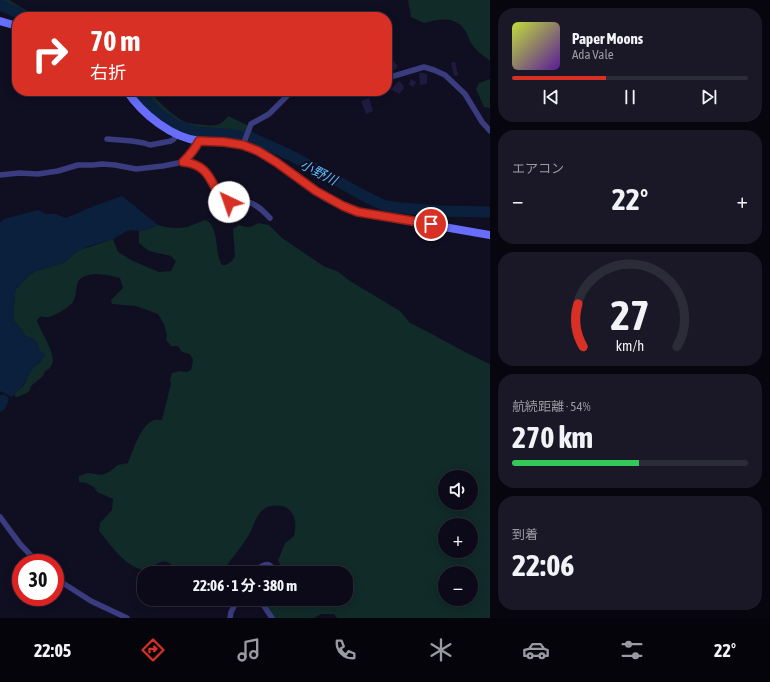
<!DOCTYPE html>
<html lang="ja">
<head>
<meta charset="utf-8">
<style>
	body { margin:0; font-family:"Asap Condensed","Noto Sans JP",sans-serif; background:#1a1826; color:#f1f3f6; height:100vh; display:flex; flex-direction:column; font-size:15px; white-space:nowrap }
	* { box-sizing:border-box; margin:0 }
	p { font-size:13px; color:#9a9aa2 }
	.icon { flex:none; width:22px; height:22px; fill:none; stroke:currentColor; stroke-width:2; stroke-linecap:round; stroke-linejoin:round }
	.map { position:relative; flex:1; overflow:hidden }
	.side { display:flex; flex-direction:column; gap:8px; padding:8px; background:#07060e; width:280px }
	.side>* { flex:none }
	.hud { position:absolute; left:12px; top:12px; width:380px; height:84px; border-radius:16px; box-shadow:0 2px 10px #0003,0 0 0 1px #2c2b38; background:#d93025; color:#fff; overflow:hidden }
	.tools { position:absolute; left:438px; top:470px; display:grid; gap:8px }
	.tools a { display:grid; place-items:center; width:40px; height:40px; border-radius:50%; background:#0c0a19; box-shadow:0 2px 10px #0003,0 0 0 1px #2c2b38; font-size:20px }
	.speed { position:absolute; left:12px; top:554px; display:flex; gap:8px; font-size:20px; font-weight:700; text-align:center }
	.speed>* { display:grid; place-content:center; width:52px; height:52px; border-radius:50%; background:#0c0a19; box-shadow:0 2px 10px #0003,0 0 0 1px #2c2b38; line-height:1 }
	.speed .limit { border:6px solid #d22; background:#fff; color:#111 }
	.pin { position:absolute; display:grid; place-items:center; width:34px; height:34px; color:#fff; margin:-17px; border:2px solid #fff; border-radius:50%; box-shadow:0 1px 4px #0007 }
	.me { position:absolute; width:44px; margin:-22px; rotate:318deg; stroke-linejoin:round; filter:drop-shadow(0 0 3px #0008) }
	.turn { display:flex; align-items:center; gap:14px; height:84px; padding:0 12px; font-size:18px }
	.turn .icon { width:52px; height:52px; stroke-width:2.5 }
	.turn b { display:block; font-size:28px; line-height:34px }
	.big { font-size:30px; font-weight:700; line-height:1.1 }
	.side .widget { flex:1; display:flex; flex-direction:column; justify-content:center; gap:6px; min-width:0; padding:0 14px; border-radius:16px; background:#1a1826 }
	.side .dial { align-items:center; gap:0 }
	.dial svg { height:104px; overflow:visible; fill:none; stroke:#2c2b38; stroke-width:7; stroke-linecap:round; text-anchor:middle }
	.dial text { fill:#f1f3f6; stroke:none }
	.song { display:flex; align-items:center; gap:12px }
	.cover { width:48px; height:48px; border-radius:6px; background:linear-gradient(135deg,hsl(70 70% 55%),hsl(270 70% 35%)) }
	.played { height:4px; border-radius:2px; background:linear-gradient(90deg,#d93025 40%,#2c2b38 40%) }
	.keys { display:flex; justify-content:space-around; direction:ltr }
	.heat { display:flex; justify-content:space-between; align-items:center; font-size:22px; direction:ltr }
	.charge { height:6px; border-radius:3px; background:linear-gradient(90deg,#34c759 54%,#2c2b38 0) }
	.trip { position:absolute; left:137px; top:566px; width:216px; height:40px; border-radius:16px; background:#0c0a19; box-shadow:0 2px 10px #0003,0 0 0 1px #2c2b38; font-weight:700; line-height:40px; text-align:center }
	.tabs { display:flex; height:64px; justify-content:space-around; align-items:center; background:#05040a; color:#9a9aa2 }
	.tabs .icon { width:28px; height:28px }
	.tabs .current { color:#d93025 }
	.tabs b { font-size:18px; color:#f1f3f6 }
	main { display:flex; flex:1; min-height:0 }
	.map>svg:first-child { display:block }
	.green { fill:#112b28; fill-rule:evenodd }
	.water { fill:#0a203d }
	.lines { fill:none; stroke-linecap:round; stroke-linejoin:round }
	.river { stroke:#0a203d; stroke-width:11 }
	.building { fill:#201a41 }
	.street { stroke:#3a3c7f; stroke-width:5.5 }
	.secondary { stroke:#686efb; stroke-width:8 }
	.route-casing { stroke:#8d1f18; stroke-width:10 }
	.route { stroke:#d93025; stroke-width:7 }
	.labels { text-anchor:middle; stroke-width:4; stroke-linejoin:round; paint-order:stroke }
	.water-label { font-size:13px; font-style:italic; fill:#5fbdfb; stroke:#100e21 }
</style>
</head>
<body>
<main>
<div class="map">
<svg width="490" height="618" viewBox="0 0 490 618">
	<rect width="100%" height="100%" fill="#100e21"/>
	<g class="green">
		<path d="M0 0H9L38 17H19L7 10 0 8Z"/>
		<path d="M408 0H490V61C484 56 475 50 471 43 469 40 468 35 466 32 456 15 440 19 424 23L411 17Z"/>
		<path d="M490 79V108L484 107 476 89 479 83Z"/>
		<path d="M132 91H150C157 101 176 119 188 123 193 124 199 124 204 125 216 126 220 126 228 116L247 125 250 130 273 147C261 145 248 141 236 140 227 139 218 139 209 138 178 134 148 117 132 91Z"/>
		<path d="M205 220C220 226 214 253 222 265H226L232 261 235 256 233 229 239 225C247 228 251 228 258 223L269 225 282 238 325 267 337 271 350 281 400 311 410 323 428 332 467 353 490 364V618H337L334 614H321L314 618H274L263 599H346V573H283V571L278 560 280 556 285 543 294 536C296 526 297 515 287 508 282 504 268 505 264 509 256 515 254 525 250 533 241 548 231 560 220 573H177C163 547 154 574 140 569 122 563 111 545 99 531L100 523 112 510 113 499 97 492 94 487 86 483 79 482V476L88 473 102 475 109 472 118 465 128 463C133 451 140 427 152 421 155 419 158 420 162 420L171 384 170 379 172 373 180 371 187 372 191 370 193 360 190 354 182 352 178 346H171L166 340 167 335 164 324 158 314 136 306 112 304 111 300 123 288 120 278C109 275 94 271 83 277 74 281 78 294 73 302 69 307 54 317 47 317 45 317 43 317 41 316L37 320C40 333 65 363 45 371L43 376 31 386 30 390 27 393 17 397 15 396 14 394C17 391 19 390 21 388 29 381 29 365 41 363 43 357 42 353 38 348V344L31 338 25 336 20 327 14 321 13 312 15 298 14 294 16 289 29 275 36 271 65 262 75 253 83 249 113 239 118 252 133 261 159 272 171 271 176 261 171 256 149 251 139 243V231L152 228 158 225C167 228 177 229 187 227 193 225 199 222 205 220ZM445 477H471V503H445ZM445 525H471V551H445ZM445 573H471V599H445Z"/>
	</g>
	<path class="water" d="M122 196 158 225 152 228 139 231 132 230 127 231 113 239 89 246 75 253 65 262 36 271 29 275 16 289 14 294 15 298 13 312 14 321 20 327 25 336C28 337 33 337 35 340 41 345 35 350 45 353L46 355 42 359 41 363H38L31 371 22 387 17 391 12 397 0 391V223L4 219 38 210 46 214H56L66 218 94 206Z"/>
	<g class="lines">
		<g class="river">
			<path d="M0 5 27 17"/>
			<path d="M140 91 144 99 158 113 175 125 195 132 226 134 252 138 292 156 368 198 386 206 401 208 439 211 490 212"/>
			<path d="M0 406 3 400"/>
		</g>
	</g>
	<g class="building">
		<path d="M387 51 398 67 391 72 387 67Z"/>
		<path d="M455 62 458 75 454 76 451 63Z"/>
		<path d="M419 73H424L425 74H427V84L420 85Z"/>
		<path d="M411 79 416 82 413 87 409 84Z"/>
		<path d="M399 81 404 86 403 87 404 88 399 94 397 92 396 93 391 89Z"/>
		<path d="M369 98 373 111 366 114 361 101Z"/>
	</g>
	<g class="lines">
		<g class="street">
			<path d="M387 78 424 67 434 70 445 75 465 94 482 122 490 131"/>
			<path d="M333 91 338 93 346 91"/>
			<path d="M107 139 132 141 144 143 150 145 171 141 174 139 176 134"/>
			<path d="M243 145 251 124 269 114 289 94 296 91"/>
			<path d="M183 162C201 163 207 172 215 187 217 191 220 197 224 200 230 205 240 200 248 202 257 204 264 212 270 218"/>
			<path d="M0 175 19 173 38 174 58 171 78 165H93L102 164 115 165 136 169 163 166 183 162 194 150 199 141"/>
			<path d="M0 517 20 544 38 563"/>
			<path d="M255 573C260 566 272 558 273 573"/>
			<path d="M55 578 91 601 127 618"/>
			<path d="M260 599 262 603 272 618"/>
			<path d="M230 618 231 612 238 599"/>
		</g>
		<g class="secondary">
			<path d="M0 21 17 26"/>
			<path d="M127 91C142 114 172 138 200 141 208 142 217 141 225 142 236 143 247 146 257 151 278 161 296 177 315 190 328 200 343 206 358 212L490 235"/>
		</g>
	</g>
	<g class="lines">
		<g class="route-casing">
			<path id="route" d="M229 202C209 193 216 165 183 162 190 155 195 149 199 141L224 142 243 145 258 151 276 162 316 191 343 206 358 212 431 224"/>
		</g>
		<use href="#route" class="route"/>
	</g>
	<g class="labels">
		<g class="water-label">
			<text transform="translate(319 172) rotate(27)" y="5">小野川</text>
		</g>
	</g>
</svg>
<div class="tools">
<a><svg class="icon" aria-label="sound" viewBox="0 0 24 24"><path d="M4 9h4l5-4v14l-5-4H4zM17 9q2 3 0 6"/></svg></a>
<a>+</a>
<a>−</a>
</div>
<div class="speed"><div class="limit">30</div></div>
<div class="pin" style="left:431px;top:224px;background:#d93025"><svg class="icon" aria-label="arrive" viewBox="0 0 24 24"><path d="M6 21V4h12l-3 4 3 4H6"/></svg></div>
<svg class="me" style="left:229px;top:202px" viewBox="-20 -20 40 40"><circle r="19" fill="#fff"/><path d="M0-13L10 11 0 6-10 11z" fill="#d93025"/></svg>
<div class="trip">22:06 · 1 分 · 380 m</div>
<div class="hud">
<div class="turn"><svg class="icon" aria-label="right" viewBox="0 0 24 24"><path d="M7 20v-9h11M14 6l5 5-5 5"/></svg><div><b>70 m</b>右折</div></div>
</div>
</div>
<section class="side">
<div class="widget">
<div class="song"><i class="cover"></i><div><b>Paper Moons</b><p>Ada Vale</p></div></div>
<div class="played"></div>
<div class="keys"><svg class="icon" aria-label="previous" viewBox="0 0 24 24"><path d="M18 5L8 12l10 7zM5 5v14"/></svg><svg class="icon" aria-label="pause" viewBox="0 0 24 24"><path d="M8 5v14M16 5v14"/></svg><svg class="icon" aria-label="next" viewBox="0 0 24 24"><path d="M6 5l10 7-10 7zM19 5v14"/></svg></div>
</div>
<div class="widget"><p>エアコン</p>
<div class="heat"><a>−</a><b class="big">22°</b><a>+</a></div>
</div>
<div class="widget dial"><svg viewBox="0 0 100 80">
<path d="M14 69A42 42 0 1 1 86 69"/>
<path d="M14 69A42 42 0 0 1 10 36" stroke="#d93025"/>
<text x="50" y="56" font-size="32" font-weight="700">27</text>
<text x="50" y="72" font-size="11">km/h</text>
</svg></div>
<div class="widget"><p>航続距離 · 54%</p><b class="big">270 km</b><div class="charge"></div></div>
<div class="widget"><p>到着</p><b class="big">22:06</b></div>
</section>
</main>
<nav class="tabs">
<b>22:05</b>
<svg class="icon current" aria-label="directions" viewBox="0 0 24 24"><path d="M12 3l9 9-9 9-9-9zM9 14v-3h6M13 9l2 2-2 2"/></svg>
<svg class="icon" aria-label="music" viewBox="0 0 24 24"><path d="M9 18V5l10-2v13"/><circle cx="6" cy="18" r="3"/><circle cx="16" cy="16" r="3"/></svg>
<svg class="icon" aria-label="phone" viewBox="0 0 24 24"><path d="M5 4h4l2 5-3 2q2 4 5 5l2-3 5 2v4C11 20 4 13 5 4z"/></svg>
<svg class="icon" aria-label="climate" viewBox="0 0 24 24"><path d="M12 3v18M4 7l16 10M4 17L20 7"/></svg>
<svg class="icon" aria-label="car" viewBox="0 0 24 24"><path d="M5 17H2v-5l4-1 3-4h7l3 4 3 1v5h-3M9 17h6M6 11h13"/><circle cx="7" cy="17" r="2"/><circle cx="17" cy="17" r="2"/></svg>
<svg class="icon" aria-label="filters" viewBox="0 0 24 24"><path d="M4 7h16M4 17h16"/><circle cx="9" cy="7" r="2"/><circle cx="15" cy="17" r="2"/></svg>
<b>22°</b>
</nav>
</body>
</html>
